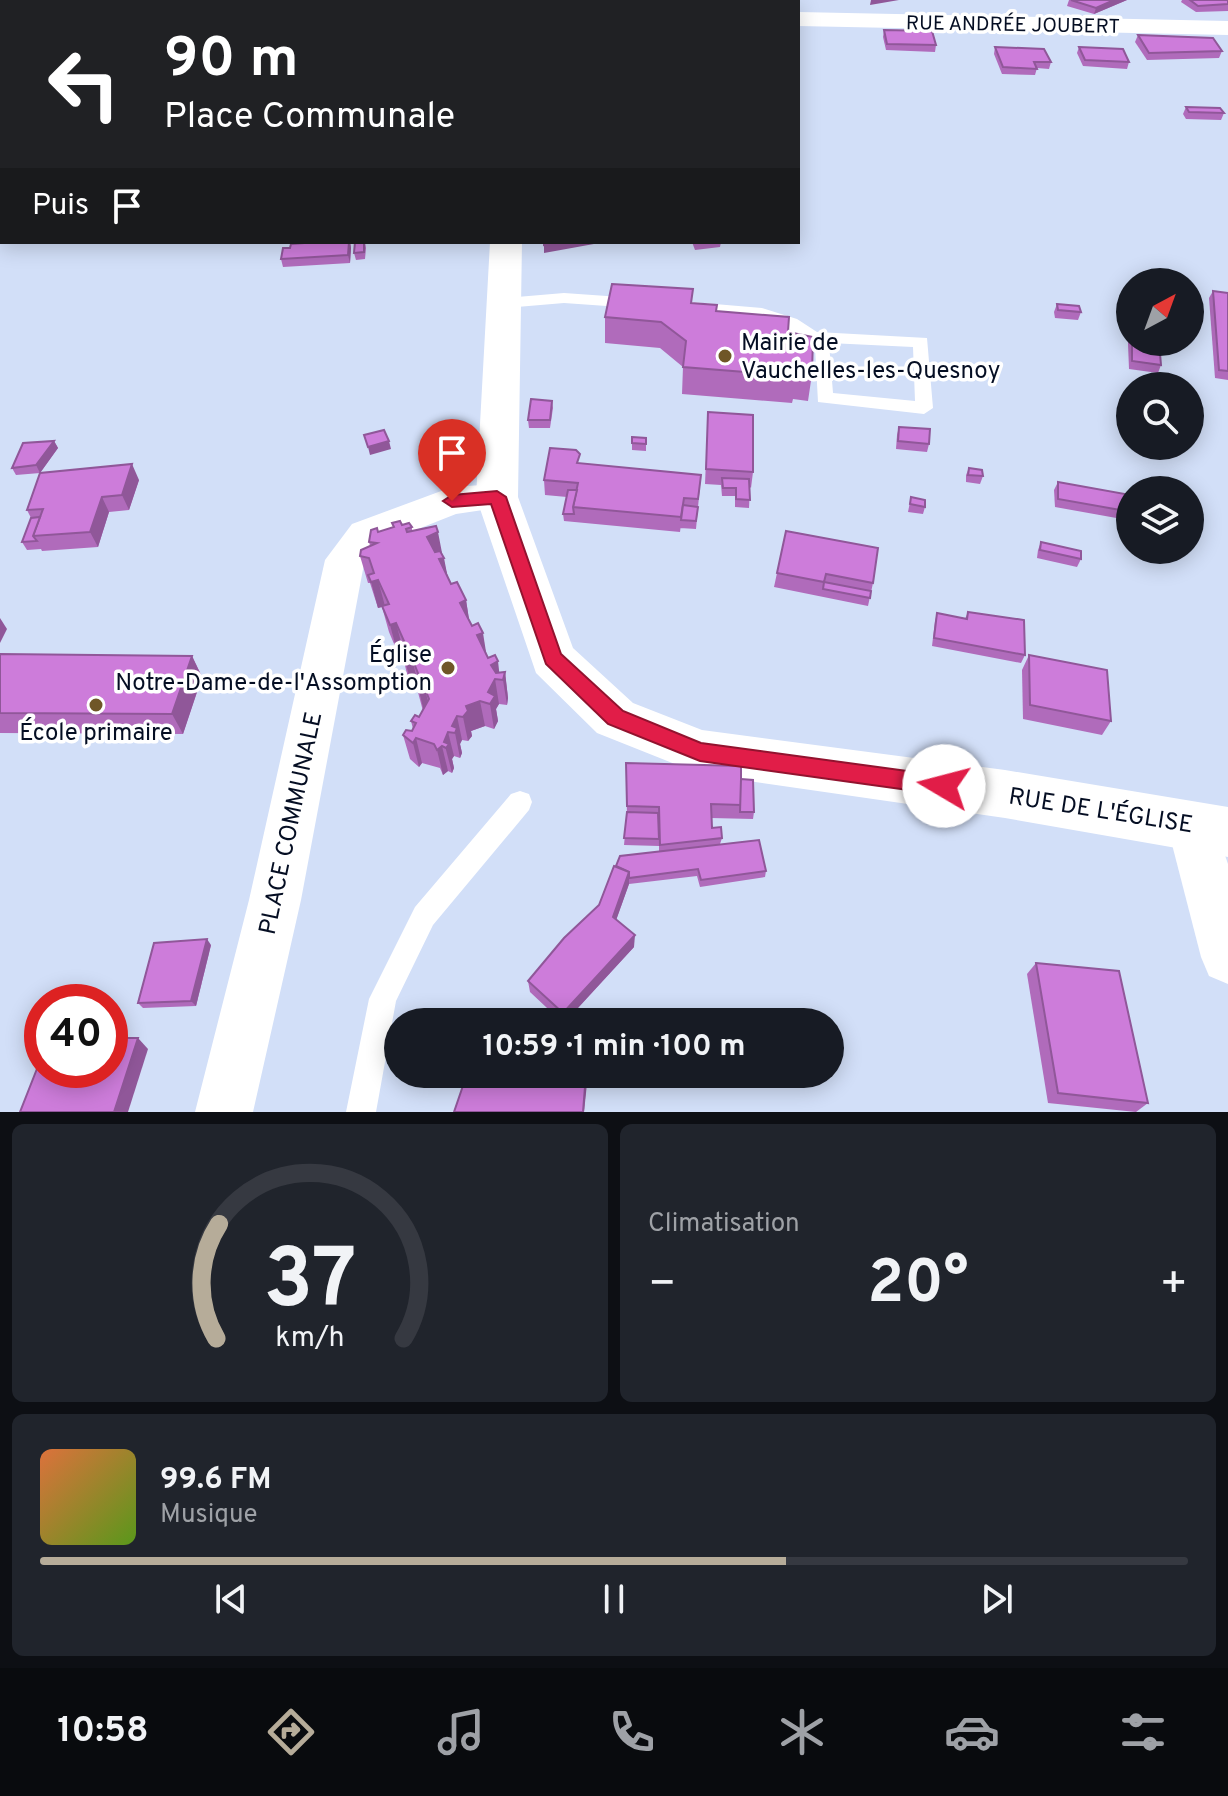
<!DOCTYPE html>
<html lang="fr">
<head>
<meta charset="utf-8">
<style>
	body { margin:0; font-family:Overpass,sans-serif; background:#20242c; color:#f1f3f6; height:100vh; display:flex; flex-direction:column; font-size:30px; white-space:nowrap }
	* { box-sizing:border-box; margin:0 }
	p { font-size:26px; color:#9ea1a6 }
	.icon { flex:none; width:44px; height:44px; fill:none; stroke:currentColor; stroke-width:2; stroke-linecap:round; stroke-linejoin:round }
	.map { position:relative; height:1112px; overflow:hidden }
	.sheet { display:flex; flex-direction:column; gap:12px; padding:12px; background:#0d0f14; flex:1 }
	.sheet>* { flex:none }
	.hud { position:absolute; left:0px; top:0px; width:800px; height:244px; box-shadow:0 4px 20px #0003; background:#202124; color:#fff; overflow:hidden }
	.needle { width:52px; rotate:41deg }
	.tools { position:absolute; left:1116px; top:268px; display:grid; gap:16px }
	.tools a { display:grid; place-items:center; width:88px; height:88px; border-radius:50%; background:#171b24; box-shadow:0 4px 20px #0003; font-size:40px }
	.speed { position:absolute; left:24px; top:984px; display:flex; gap:16px; font-size:40px; font-weight:700; text-align:center }
	.speed>* { display:grid; place-content:center; width:104px; height:104px; border-radius:50%; background:#171b24; box-shadow:0 4px 20px #0003; line-height:1 }
	.speed .limit { border:12px solid #d22; background:#fff; color:#111 }
	.pin { position:absolute; display:grid; place-items:center; width:68px; height:68px; color:#fff; margin:-82px -34px; border-radius:50% 50% 50% 0; rotate:-45deg; box-shadow:0 0 8px #0007 }
	.pin .icon { rotate:45deg }
	.me { position:absolute; width:88px; margin:-44px; rotate:278deg; stroke-linejoin:round; filter:drop-shadow(0 0 6px #0008) }
	.turn { display:flex; align-items:center; gap:28px; height:168px; padding:0 32px; font-size:36px }
	.turn .icon { width:104px; height:104px; stroke-width:2.5 }
	.turn b { display:block; font-size:56px; line-height:68px }
	.then { display:flex; align-items:center; height:76px; padding:0 32px; background:#0003; gap:16px; font-size:30px }
	.big { font-size:60px; font-weight:700; line-height:1.1 }
	.sheet .tile { flex:1; display:flex; flex-direction:column; justify-content:center; gap:12px; min-width:0; padding:0 28px; border-radius:12px; background:#20242c }
	.sheet .dial { align-items:center; gap:0 }
	.dial svg { height:208px; overflow:visible; fill:none; stroke:#363941; stroke-width:7; stroke-linecap:round; text-anchor:middle }
	.dial text { fill:#f1f3f6; stroke:none }
	.song { display:flex; align-items:center; gap:24px }
	.cover { width:96px; height:96px; border-radius:12px; background:linear-gradient(135deg,hsl(20 70% 55%),hsl(90 70% 35%)) }
	.played { height:8px; border-radius:4px; background:linear-gradient(90deg,#b6ac99 65%,#363941 65%) }
	.keys { display:flex; justify-content:space-around; direction:ltr }
	.heat { display:flex; justify-content:space-between; align-items:center; font-size:44px; direction:ltr }
	.sheet .tiles { flex:1; display:grid; gap:12px; grid-template-columns:1fr 1fr }
	.tile:last-child { grid-column:span 2 }
	.trip { position:absolute; left:384px; top:1008px; width:460px; height:80px; border-radius:40px; background:#171b24; box-shadow:0 4px 20px #0003; font-weight:700; line-height:80px; text-align:center }
	.menu { display:flex; height:128px; justify-content:space-around; align-items:center; background:#090b0e; color:#9ea1a6 }
	.menu .icon { width:56px; height:56px }
	.menu .current { color:#b6ac99 }
	.menu b { font-size:36px; color:#f1f3f6 }
	.map>svg:first-child { display:block }
	.green { fill:#92e78a }
	.lines { fill:none; stroke-linecap:round; stroke-linejoin:round }
	.lane { fill:#fff; fill-rule:evenodd }
	.street { fill:#fff; fill-rule:evenodd }
	.secondary { fill:#fff; fill-rule:evenodd }
	.wall { fill:#b06bbb }
	.shaded-wall { fill:#905799 }
	.building { fill:#cd7cda; stroke:#905799; stroke-width:2 }
	.route { fill:#e11d48; stroke:#92132f; stroke-width:2 }
	.poi-dot { fill:#6f5627; stroke:#fff; stroke-width:3 }
	.labels { text-anchor:middle; stroke-width:7; stroke-linejoin:round; paint-order:stroke }
	.far-street-label { font-size:20px; fill:#050e23; stroke:#fff }
	.poi-label { font-size:24px; fill:#050e23; stroke:#fff; text-anchor:start }
	.street-label { font-size:24px; fill:#050e23; stroke:#fff }
</style>
</head>
<body>
<div class="map">
<svg width="1228" height="1112" viewBox="0 0 1228 1112">
	<rect width="100%" height="100%" fill="#d2dff8"/>
	<path class="green" d="M0 0H154L2 2 0 230Z"/>
	<g class="lines">
		<g class="lane">
			<path d="M564 293 635 298 643 303 635 308 564 303 504 308 496 303 504 298Z"/>
			<path d="M691 302 762 308 797 319 817 332 927 338 933 408 924 414 818 402 815 347C765 305 740 323 685 310V304ZM829 343 913 347 915 401 833 393Z"/>
			<path d="M520 791 529 794 532 802 529 810 433 925 396 1001 376 1112H346L369 999 415 907 511 794Z"/>
		</g>
		<g class="street">
			<path d="M798 12 1228 21V35L798 26Z"/>
			<path d="M497 484 510 488 516 497 510 506 456 514 380 544 364 564 301 900 253 1112H195L249 900 325 560 352 524 452 487Z"/>
			<path d="M1192 803 1209 809 1228 864V984L1209 976 1201 957 1167 825 1175 809Z"/>
		</g>
		<g class="secondary">
			<path d="M446 0H470L471 2H447Z"/>
			<path d="M490 242H522L518 497 573 648 633 703 702 730 1005 770 1228 807V857L1005 818 700 774 597 733 536 673 476 497Z"/>
		</g>
	</g>
	<g class="wall">
		<path d="M343 0H370V2L343 1Z"/>
		<path d="M1069 0H1127L1094 14 1067 6Z"/>
		<path d="M1182 0H1228V11L1196 12 1181 2Z"/>
		<path d="M884 30 936 45 935 52 886 50 883 37Z"/>
		<path d="M1138 35 1222 51 1219 58 1147 60 1135 42Z"/>
		<path d="M995 47 1051 62 1049 69 1037 68 1035 75 1002 74 994 54Z"/>
		<path d="M1079 47 1129 62 1127 69 1083 66 1077 53Z"/>
		<path d="M1186 107 1224 113 1221 120 1186 119 1183 114Z"/>
		<path d="M350 242 351 248 350 263 283 267 281 259 290 248Z"/>
		<path d="M365 242 366 248 365 259 356 260 354 253Z"/>
		<path d="M692 242H721L720 247 695 250Z"/>
		<path d="M1213 291 1228 293V380L1215 378 1209 298Z"/>
		<path d="M692 303 788 332 812 374 808 401 793 399 792 403 682 394 683 367 660 348 605 343V317Z"/>
		<path d="M1057 304 1081 312 1078 320 1055 318 1054 312Z"/>
		<path d="M1130 313V342H1159L1161 365 1158 373 1129 369 1127 319Z"/>
		<path d="M552 401 553 408 550 428H529L528 420Z"/>
		<path d="M708 412 753 472 751 488 750 487 749 508 735 507V496H722L721 485 705 484Z"/>
		<path d="M899 427 929 444 927 452 896 449 897 435Z"/>
		<path d="M632 437 646 438V451L632 450Z"/>
		<path d="M54 441 58 448 40 473 139 480 129 510 109 512 98 547 42 551 41 549 27 550 22 542 31 518 27 510 40 473 16 475 12 468Z"/>
		<path d="M580 464 701 475 696 529 680 528 681 524 680 532 564 521 563 514 567 497 545 495 544 480Z"/>
		<path d="M969 468 983 476 980 484 966 482V475Z"/>
		<path d="M1058 482 1126 511 1122 519 1055 507 1054 490Z"/>
		<path d="M911 497 925 507 923 514 908 512Z"/>
		<path d="M402 525 412 527V531L442 554 448 578 451 584 466 600 469 619 486 655 499 673 505 672 508 698 507 705 499 704 496 709 498 721 494 729 485 726 471 731 472 736 468 741 462 740 460 744 462 753 460 758 454 756 452 759 454 768 452 773 448 771 443 775 440 768 422 763 419 767 410 759 403 735 412 731 413 729 411 721 419 717 423 711 416 685 412 686 408 678 402 653 404 652 403 649 397 651 389 632 382 607 378 608 370 583H368L360 556 370 546 369 542Z"/>
		<path d="M786 531 873 583 868 606 774 587Z"/>
		<path d="M1041 542 1081 559 1077 567 1037 558 1038 550Z"/>
		<path d="M968 612 1025 655 1021 663 932 646 935 621 937 613 965 619Z"/>
		<path d="M0 654 192 656 202 677 183 734 0 733Z"/>
		<path d="M1029 655 1111 721 1102 735 1023 719 1022 670Z"/>
		<path d="M626 777 741 779 754 812 753 819 711 818 712 828 722 838 720 844 766 871 765 877 700 887 697 876 629 884 616 920 634 947 565 1022H562L530 992 528 981 599 905 616 866 659 851V846L624 845 627 814Z"/>
		<path d="M211 945 196 1006 143 1008 138 1003Z"/>
		<path d="M1036 963 1148 1103 1136 1112 1048 1103 1027 974Z"/>
	</g>
	<g class="shaded-wall">
		<path d="M377 0H404L378 2Z"/>
		<path d="M871 0H899L870 5Z"/>
		<path d="M1114 0H1127L1094 14 1096 8Z"/>
		<path d="M350 242 351 248 350 263 348 255Z"/>
		<path d="M561 242H605L544 253V245Z"/>
		<path d="M54 441 58 448 40 473 36 465Z"/>
		<path d="M389 441 391 449 370 455 368 447Z"/>
		<path d="M132 464 139 480 129 510 122 495Z"/>
		<path d="M102 497 109 512 98 547 90 532Z"/>
		<path d="M438 532 443 558H444L449 584 427 537Z"/>
		<path d="M378 580 385 606 378 608 371 582Z"/>
		<path d="M466 600 470 626 460 603Z"/>
		<path d="M0 618 7 629 0 643Z"/>
		<path d="M396 623 403 649 397 651 390 625Z"/>
		<path d="M483 633 487 658 477 635Z"/>
		<path d="M192 656 202 677 183 734 172 714Z"/>
		<path d="M412 658 418 684 412 686 405 661Z"/>
		<path d="M498 661 500 679H495L499 704 496 709 498 721 494 729 488 692 491 665Z"/>
		<path d="M505 672 508 698 507 705 503 680Z"/>
		<path d="M425 689 431 714 425 716 419 691Z"/>
		<path d="M480 701 485 726 471 731 472 736 468 741 463 717 466 706Z"/>
		<path d="M457 716 462 740 460 744 462 753 460 758 455 733 452 726Z"/>
		<path d="M448 732 454 756 452 759 454 768 452 773 444 742Z"/>
		<path d="M416 738 422 763 419 767 413 743Z"/>
		<path d="M442 746 448 771 443 775 437 750Z"/>
		<path d="M629 872V884L613 929V917Z"/>
		<path d="M635 935 634 947 565 1022H564L563 1013Z"/>
		<path d="M207 939 211 945 196 1006 191 1001Z"/>
		<path d="M138 1038 148 1049 128 1112H114Z"/>
		<path d="M586 1074H588L584 1112H583Z"/>
	</g>
	<g class="building">
		<path d="M1071 0H1114L1096 8Z"/>
		<path d="M1190 0H1228V4L1198 6Z"/>
		<path d="M884 30 932 31 936 45 887 44Z"/>
		<path d="M1138 35 1213 38 1222 51 1149 53Z"/>
		<path d="M995 47 1044 49 1051 62H1034L1037 69 1003 67Z"/>
		<path d="M1079 47 1123 49 1129 62 1085 60Z"/>
		<path d="M1186 107 1220 108 1224 113 1189 112Z"/>
		<path d="M318 242H349L348 255 281 259 283 248H290L291 244Z"/>
		<path d="M355 242H364V252L354 253Z"/>
		<path d="M544 242H561L544 245Z"/>
		<path d="M612 284 693 289 691 303 717 305 716 311 789 317 788 332 813 337 812 374 797 373 796 376 683 367 686 341 661 322 605 317Z"/>
		<path d="M1213 291 1228 293V371L1219 370Z"/>
		<path d="M1057 304 1079 306 1081 312 1058 310Z"/>
		<path d="M1132 342H1159L1161 365 1132 361Z"/>
		<path d="M531 399 552 401 550 420H528Z"/>
		<path d="M708 412 753 415V472L706 469Z"/>
		<path d="M899 427 930 429 929 444 898 441Z"/>
		<path d="M384 430 389 441 368 447 364 435Z"/>
		<path d="M632 437 646 438V444L632 443Z"/>
		<path d="M54 441 36 465 12 468 23 443Z"/>
		<path d="M550 448 576 450 580 454 577 463 701 475 698 499 684 498 681 517 573 507 578 483 544 480Z"/>
		<path d="M132 464 122 495 102 497 90 532 33 536 43 509 27 510 40 473Z"/>
		<path d="M969 468 982 470 983 476 968 475Z"/>
		<path d="M722 478 749 479 750 500 736 499V488H723Z"/>
		<path d="M1058 482 1125 494 1126 511 1058 499Z"/>
		<path d="M568 490H577L573 507 574 514H563Z"/>
		<path d="M911 497 925 500V507L910 504Z"/>
		<path d="M683 505 698 507 696 521 681 520Z"/>
		<path d="M40 517 33 536 37 541 22 542 31 518Z"/>
		<path d="M400 521 402 525 409 523 412 527 406 529 407 532 436 526 438 532 427 537 435 552 440 551 444 558 439 559 451 584 457 582 466 600 460 603 472 626 478 623 483 633 477 635 488 658 495 655 498 661 491 665 496 673 505 672 503 680 495 679 488 692 495 696 490 704 480 701 466 706 468 711 463 717 457 716 452 726 457 728 455 733 448 732 444 742 449 744 446 748 442 746 437 750 434 744 416 738 413 743 403 735 406 730 412 731 416 723 411 721 415 715 419 717 429 699 425 689 419 691 416 683 421 681 412 658 405 661 402 653 408 650 396 623 390 625 382 606 389 604 378 580 371 582 368 575 374 573 369 558 360 556 361 550 377 543 369 542 371 530 377 528 378 532 394 527 392 523Z"/>
		<path d="M786 531 878 548 873 583 826 574 824 582 777 573Z"/>
		<path d="M1041 542 1081 551V559L1040 550Z"/>
		<path d="M824 582 871 591 870 598 823 589Z"/>
		<path d="M968 612 1024 620 1025 655 934 638 937 613 967 619Z"/>
		<path d="M0 654 192 656 172 714 0 713Z"/>
		<path d="M1029 655 1107 670 1111 721 1030 705Z"/>
		<path d="M626 763 741 766V805L711 804 712 828 721 827 722 838 660 845 659 807 627 806Z"/>
		<path d="M741 779 753 780 754 812H740Z"/>
		<path d="M627 812 658 813 659 839 624 838Z"/>
		<path d="M759 840 766 871 701 880 698 869 629 878V872L616 866 620 856Z"/>
		<path d="M614 866 629 872 613 917 635 935 563 1013 528 981 564 938 599 905Z"/>
		<path d="M207 939 191 1001 138 1003 154 943Z"/>
		<path d="M1036 963 1119 971 1148 1103 1058 1093Z"/>
		<path d="M110 1038H138L114 1112H20L42 1056V1070H110Z"/>
		<path d="M467 1074H586L583 1112H454Z"/>
	</g>
	<path class="route" d="M497 491 506 497 561 654 623 711 701 743 944 776 952 779 955 786 952 793 944 795 700 761 608 724 546 664 491 504 452 507 443 501 452 495Z"/>
	<g class="poi-dot">
		<circle cx="725" cy="356" r="8"/>
		<circle cx="448" cy="668" r="8"/>
		<circle cx="96" cy="705" r="8"/>
	</g>
	<g class="labels">
		<g class="far-street-label">
			<text transform="translate(1013 24) rotate(1)" y="7">RUE ANDRÉE JOUBERT</text>
		</g>
		<g class="poi-label">
			<text x="741" y="350">Mairie de<tspan x="741" dy="28">Vauchelles-les-Quesnoy</tspan></text>
			<text x="432" y="662" text-anchor="end">Église<tspan x="432" dy="28">Notre-Dame-de-l'Assomption</tspan></text>
			<text x="96" y="740" text-anchor="middle">École primaire</text>
		</g>
		<g class="street-label">
			<text transform="translate(1101 810) rotate(9)" y="8">RUE DE L'ÉGLISE</text>
			<text transform="translate(290 823) rotate(-78)" y="8">PLACE COMMUNALE</text>
		</g>
	</g>
</svg>
<div class="tools">
<a><svg class="needle" viewBox="-14 -14 28 28"><path d="M0-13l5 13h-10z" fill="#e53935"/><path d="M0 13l5-13h-10z" fill="#9ea1a6"/></svg></a>
<a><svg class="icon" aria-label="search" viewBox="0 0 24 24"><circle cx="10" cy="10" r="6"/><path d="M15 15l6 6"/></svg></a>
<a><svg class="icon" aria-label="layers" viewBox="0 0 24 24"><path d="M12 4l9 5-9 5-9-5zM3 14l9 5 9-5"/></svg></a>
</div>
<div class="speed"><div class="limit">40</div></div>
<div class="pin" style="left:452px;top:501px;background:#d93025"><svg class="icon" aria-label="arrive" viewBox="0 0 24 24"><path d="M6 21V4h12l-3 4 3 4H6"/></svg></div>
<svg class="me" style="left:944px;top:786px" viewBox="-20 -20 40 40"><circle r="19" fill="#fff"/><path d="M0-13L10 11 0 6-10 11z" fill="#e11d48"/></svg>
<div class="trip">10:59 · 1 min · 100 m</div>
<div class="hud">
<div class="turn"><svg class="icon" aria-label="left" viewBox="0 0 24 24"><path d="M17 20v-9H6M10 6l-5 5 5 5"/></svg><div><b>90 m</b>Place Communale</div></div>
<div class="then">Puis<svg class="icon" aria-label="arrive" viewBox="0 0 24 24"><path d="M6 21V4h12l-3 4 3 4H6"/></svg></div>
</div>
</div>
<section class="sheet">
<div class="tiles">
<div class="tile dial"><svg viewBox="0 0 100 80">
<path d="M14 69A42 42 0 1 1 86 69"/>
<path d="M14 69A42 42 0 0 1 15 25" stroke="#b6ac99"/>
<text x="50" y="56" font-size="32" font-weight="700">37</text>
<text x="50" y="72" font-size="11">km/h</text>
</svg></div>
<div class="tile"><p>Climatisation</p>
<div class="heat"><a>−</a><b class="big">20°</b><a>+</a></div>
</div>
<div class="tile">
<div class="song"><i class="cover"></i><div><b>99.6 FM</b><p>Musique</p></div></div>
<div class="played"></div>
<div class="keys"><svg class="icon" aria-label="previous" viewBox="0 0 24 24"><path d="M18 5L8 12l10 7zM5 5v14"/></svg><svg class="icon" aria-label="pause" viewBox="0 0 24 24"><path d="M8 5v14M16 5v14"/></svg><svg class="icon" aria-label="next" viewBox="0 0 24 24"><path d="M6 5l10 7-10 7zM19 5v14"/></svg></div>
</div>
</div>
</section>
<nav class="menu">
<b>10:58</b>
<svg class="icon current" aria-label="directions" viewBox="0 0 24 24"><path d="M12 3l9 9-9 9-9-9zM9 14v-3h6M13 9l2 2-2 2"/></svg>
<svg class="icon" aria-label="music" viewBox="0 0 24 24"><path d="M9 18V5l10-2v13"/><circle cx="6" cy="18" r="3"/><circle cx="16" cy="16" r="3"/></svg>
<svg class="icon" aria-label="phone" viewBox="0 0 24 24"><path d="M5 4h4l2 5-3 2q2 4 5 5l2-3 5 2v4C11 20 4 13 5 4z"/></svg>
<svg class="icon" aria-label="climate" viewBox="0 0 24 24"><path d="M12 3v18M4 7l16 10M4 17L20 7"/></svg>
<svg class="icon" aria-label="car" viewBox="0 0 24 24"><path d="M5 17H2v-5l4-1 3-4h7l3 4 3 1v5h-3M9 17h6M6 11h13"/><circle cx="7" cy="17" r="2"/><circle cx="17" cy="17" r="2"/></svg>
<svg class="icon" aria-label="filters" viewBox="0 0 24 24"><path d="M4 7h16M4 17h16"/><circle cx="9" cy="7" r="2"/><circle cx="15" cy="17" r="2"/></svg>
</nav>
</body>
</html>
